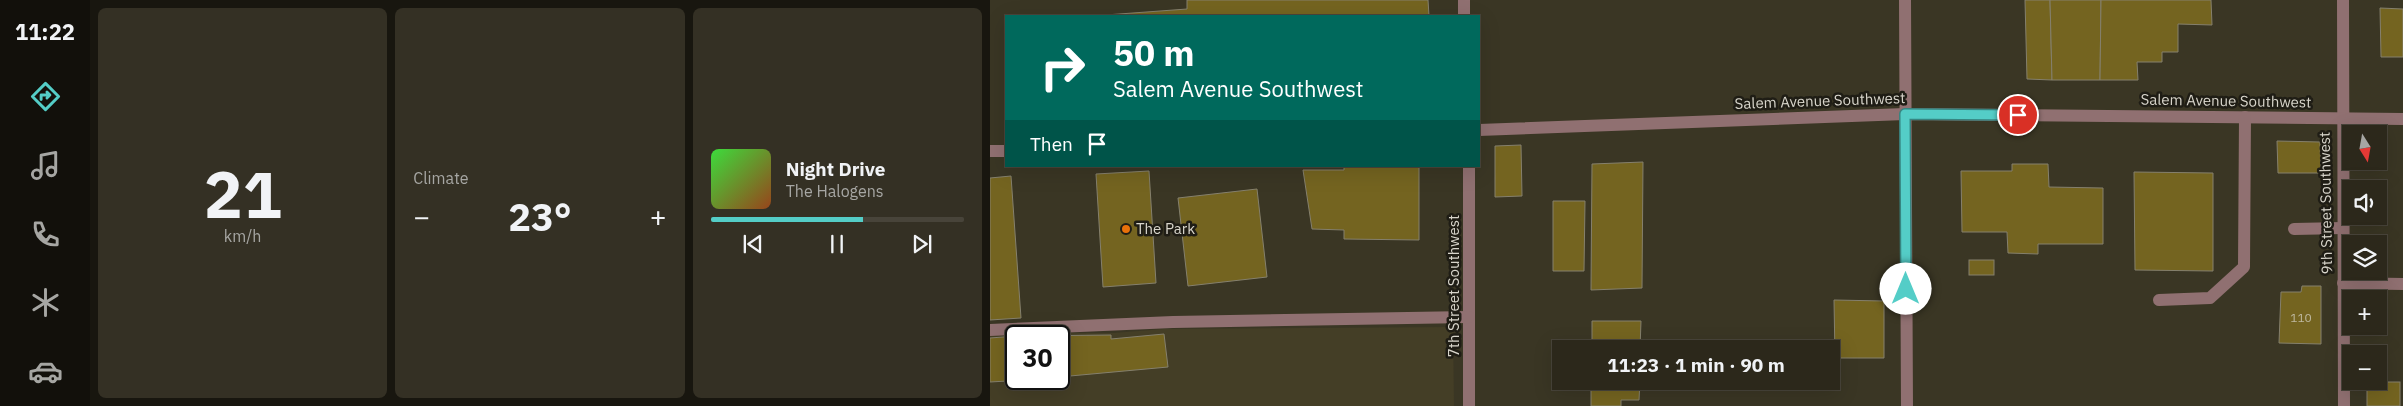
<!DOCTYPE html>
<html lang="en">
<head>
<meta charset="utf-8">
<style>
	body { margin:0; font-family:"IBM Plex Sans",sans-serif; background:#343024; color:#f1f3f6; height:100vh; display:flex; flex-direction:column; font-size:19px; white-space:nowrap }
	* { box-sizing:border-box; margin:0 }
	p { font-size:16px; color:#a6a6a3 }
	.icon { flex:none; width:28px; height:28px; fill:none; stroke:currentColor; stroke-width:2; stroke-linecap:round; stroke-linejoin:round }
	.map { position:relative; flex:1; overflow:hidden }
	.sheet { display:flex; flex-direction:column; gap:8px; padding:8px; background:#18160f; width:900px }
	.sheet>* { flex:none }
	.hud { position:absolute; left:15px; top:15px; width:475px; height:152px; border-radius:0px; box-shadow:0 5px 20px #0002,0 0 0 1px #48443a; background:#00695c; color:#fff; overflow:hidden }
	.needle { width:32px; rotate:169deg }
	.tools { position:absolute; left:1352px; top:125px; display:grid; gap:10px }
	.tools a { display:grid; place-items:center; width:45px; height:45px; border-radius:0px; background:#2c281b; box-shadow:0 5px 20px #0002,0 0 0 1px #48443a; font-size:25px }
	.speed { position:absolute; left:15px; top:325px; display:flex; gap:10px; font-size:25px; font-weight:700; text-align:center }
	.speed>* { display:grid; place-content:center; width:65px; height:65px; border-radius:50%; background:#2c281b; box-shadow:0 5px 20px #0002,0 0 0 1px #48443a; line-height:1 }
	.speed .limit { border:2px solid #111; border-radius:8px; background:#fff; color:#111 }
	.pin { position:absolute; display:grid; place-items:center; width:42px; height:42px; color:#fff; margin:-21px; border:2px solid #fff; border-radius:50%; box-shadow:0 1px 5px #0007 }
	.me { position:absolute; width:55px; margin:-28px; rotate:0deg; stroke-linejoin:round; filter:drop-shadow(0 0 4px #0008) }
	.turn { display:flex; align-items:center; gap:18px; height:105px; padding:0 25px; font-size:22px }
	.turn .icon { width:65px; height:65px; stroke-width:2.5 }
	.turn b { display:block; font-size:35px; line-height:42px }
	.then { display:flex; align-items:center; height:48px; padding:0 25px; background:#0003; gap:10px; font-size:19px }
	.big { font-size:38px; font-weight:800; line-height:1.1 }
	.sheet .tile { flex:1; display:flex; flex-direction:column; justify-content:center; gap:8px; min-width:0; padding:0 18px; border-radius:8px; background:#343024 }
	.sheet .dial { align-items:center; gap:0 }
	.dial b { font-size:65px; line-height:1 }
	.song { display:flex; align-items:center; gap:15px }
	.cover { width:60px; height:60px; border-radius:8px; background:linear-gradient(135deg,hsl(120 70% 55%),hsl(20 70% 35%)) }
	.played { height:5px; border-radius:2px; background:linear-gradient(90deg,#54cdc7 60%,#48443a 60%) }
	.keys { display:flex; justify-content:space-around; direction:ltr }
	.heat { display:flex; justify-content:space-between; align-items:center; font-size:28px; direction:ltr }
	.sheet .tiles { flex:1; display:grid; gap:8px; grid-template-columns:repeat(3,1fr) }
	.trip { position:absolute; left:562px; top:340px; width:288px; height:50px; border-radius:0px; background:#2c281b; box-shadow:0 5px 20px #0002,0 0 0 1px #48443a; font-weight:800; line-height:50px; text-align:center }
	main { display:flex; flex:1; min-height:0 }
	.dock { display:flex; flex-direction:column; width:90px; justify-content:space-around; align-items:center; background:#12100b; color:#a6a6a3 }
	.dock .icon { width:35px; height:35px }
	.dock .current { color:#54cdc7 }
	.dock b { font-size:22px; color:#f1f3f6 }
	.map>svg:first-child { display:block }
	.built { fill:#443e26; fill-rule:evenodd }
	.building { fill:#746420; stroke:#85806d }
	.lines { fill:none; stroke-linecap:round; stroke-linejoin:round }
	.minor { stroke:#907071; stroke-width:12 }
	.route-casing { stroke:#378581; stroke-width:12 }
	.route { stroke:#54cdc7; stroke-width:9 }
	.food-dot { fill:#e8710a; stroke:#1f1d15; stroke-width:2 }
	.labels { text-anchor:middle; stroke-width:5; stroke-linejoin:round; paint-order:stroke }
	.number-label { font-size:12px; fill:#bfb9a0 }
	.street-label { font-size:15px; fill:#d8d5cb; stroke:#1f1d15 }
	.poi-label { font-size:15px; fill:#d8d5cb; stroke:#1f1d15; text-anchor:start }
</style>
</head>
<body>
<main>
<nav class="dock">
<b>11:22</b>
<svg class="icon current" aria-label="directions" viewBox="0 0 24 24"><path d="M12 3l9 9-9 9-9-9zM9 14v-3h6M13 9l2 2-2 2"/></svg>
<svg class="icon" aria-label="music" viewBox="0 0 24 24"><path d="M9 18V5l10-2v13"/><circle cx="6" cy="18" r="3"/><circle cx="16" cy="16" r="3"/></svg>
<svg class="icon" aria-label="phone" viewBox="0 0 24 24"><path d="M5 4h4l2 5-3 2q2 4 5 5l2-3 5 2v4C11 20 4 13 5 4z"/></svg>
<svg class="icon" aria-label="climate" viewBox="0 0 24 24"><path d="M12 3v18M4 7l16 10M4 17L20 7"/></svg>
<svg class="icon" aria-label="car" viewBox="0 0 24 24"><path d="M5 17H2v-5l4-1 3-4h7l3 4 3 1v5h-3M9 17h6M6 11h13"/><circle cx="7" cy="17" r="2"/><circle cx="17" cy="17" r="2"/></svg>
</nav>
<section class="sheet">
<div class="tiles">
<div class="tile dial"><b>21</b><p>km/h</p></div>
<div class="tile"><p>Climate</p>
<div class="heat"><a>−</a><b class="big">23°</b><a>+</a></div>
</div>
<div class="tile">
<div class="song"><i class="cover"></i><div><b>Night Drive</b><p>The Halogens</p></div></div>
<div class="played"></div>
<div class="keys"><svg class="icon" aria-label="previous" viewBox="0 0 24 24"><path d="M18 5L8 12l10 7zM5 5v14"/></svg><svg class="icon" aria-label="pause" viewBox="0 0 24 24"><path d="M8 5v14M16 5v14"/></svg><svg class="icon" aria-label="next" viewBox="0 0 24 24"><path d="M6 5l10 7-10 7zM19 5v14"/></svg></div>
</div>
</div>
</section>
<div class="map">
<svg width="1413" height="406" viewBox="0 0 1413 406">
	<rect width="100%" height="100%" fill="#3a3624"/>
	<path class="built" d="M463 327 464 406H0V335L44 333H123L174 329ZM26 336H69V379H26Z"/>
	<g class="building">
		<path d="M197 0H438L439 16H102L197 9Z"/>
		<path d="M1035 0H1060L1062 80 1037 79Z"/>
		<path d="M1060 0H1111L1110 80H1062Z"/>
		<path d="M1111 0H1221L1222 25 1188 24V52H1172V62H1147L1148 80H1110Z"/>
		<path d="M1390 8 1413 9V57H1391Z"/>
		<path d="M1287 141 1330 142 1331 173H1288Z"/>
		<path d="M531 145 532 196 505 197V146Z"/>
		<path d="M653 162 652 288 601 290 602 164Z"/>
		<path d="M1022 164H1058L1059 187 1113 188V244H1048V254L1018 253 1017 232H972L971 171H1022Z"/>
		<path d="M354 166H429V240L354 239V230L322 229 313 170H354Z"/>
		<path d="M159 171 166 283 113 287 106 174Z"/>
		<path d="M1144 172 1223 173V271L1145 270Z"/>
		<path d="M21 176 31 318 0 320V178Z"/>
		<path d="M267 189 277 277 198 286 188 198Z"/>
		<path d="M563 201H595L594 271H563Z"/>
		<rect x="979" y="260" width="25" height="15"/>
		<path d="M1312 286H1331V344L1289 343 1291 292H1311Z"/>
		<path d="M844 300 894 301V358H845Z"/>
		<path d="M602 321H651L650 349H602Z"/>
		<path d="M174 334 178 367 69 377V336H27L121 335V339Z"/>
		<path d="M26 336V379H53L0 382V338Z"/>
		<path d="M601 381H650L649 400H631V406H601Z"/>
		<rect x="1377" y="382" width="33" height="24"/>
	</g>
	<g class="lines">
		<g class="minor">
			<path d="M474 0V16"/>
			<path d="M915 0 917 406"/>
			<path d="M1353 0 1354 406"/>
			<path d="M489 130 915 114 1413 119"/>
			<path d="M0 151H16"/>
			<path d="M479 166V406"/>
			<path d="M1304 229 1353 228"/>
			<path d="M1353 283 1413 284"/>
			<path d="M1169 300 1220 298 1254 267 1255 117"/>
			<path d="M0 330 183 322 479 317"/>
		</g>
	</g>
	<g class="lines">
		<g class="route-casing">
			<path id="route" d="M916 289 915 114 1028 115"/>
		</g>
		<use href="#route" class="route"/>
	</g>
	<circle class="food-dot" cx="136" cy="229" r="5"/>
	<g class="labels">
		<g class="number-label">
			<text x="1311" y="322">110</text>
		</g>
		<g class="street-label">
			<text transform="translate(830 101) rotate(-2)" y="5">Salem Avenue Southwest</text>
			<text transform="translate(1236 101) rotate(1)" y="5">Salem Avenue Southwest</text>
			<text transform="translate(1336 203) rotate(-91)" y="5">9th Street Southwest</text>
			<text transform="translate(464 286) rotate(-90)" y="5">7th Street Southwest</text>
		</g>
		<g class="poi-label">
			<text x="146" y="234">The Park</text>
		</g>
	</g>
</svg>
<div class="tools">
<a><svg class="needle" viewBox="-14 -14 28 28"><path d="M0-13l5 13h-10z" fill="#e53935"/><path d="M0 13l5-13h-10z" fill="#a6a6a3"/></svg></a>
<a><svg class="icon" aria-label="sound" viewBox="0 0 24 24"><path d="M4 9h4l5-4v14l-5-4H4zM17 9q2 3 0 6"/></svg></a>
<a><svg class="icon" aria-label="layers" viewBox="0 0 24 24"><path d="M12 4l9 5-9 5-9-5zM3 14l9 5 9-5"/></svg></a>
<a>+</a>
<a>−</a>
</div>
<div class="speed"><div class="limit">30</div></div>
<div class="pin" style="left:1028px;top:115px;background:#d93025"><svg class="icon" aria-label="arrive" viewBox="0 0 24 24"><path d="M6 21V4h12l-3 4 3 4H6"/></svg></div>
<svg class="me" style="left:916px;top:289px" viewBox="-20 -20 40 40"><circle r="19" fill="#fff"/><path d="M0-13L10 11 0 6-10 11z" fill="#54cdc7"/></svg>
<div class="trip">11:23 · 1 min · 90 m</div>
<div class="hud">
<div class="turn"><svg class="icon" aria-label="right" viewBox="0 0 24 24"><path d="M7 20v-9h11M14 6l5 5-5 5"/></svg><div><b>50 m</b>Salem Avenue Southwest</div></div>
<div class="then">Then<svg class="icon" aria-label="arrive" viewBox="0 0 24 24"><path d="M6 21V4h12l-3 4 3 4H6"/></svg></div>
</div>
</div>
</main>
</body>
</html>
